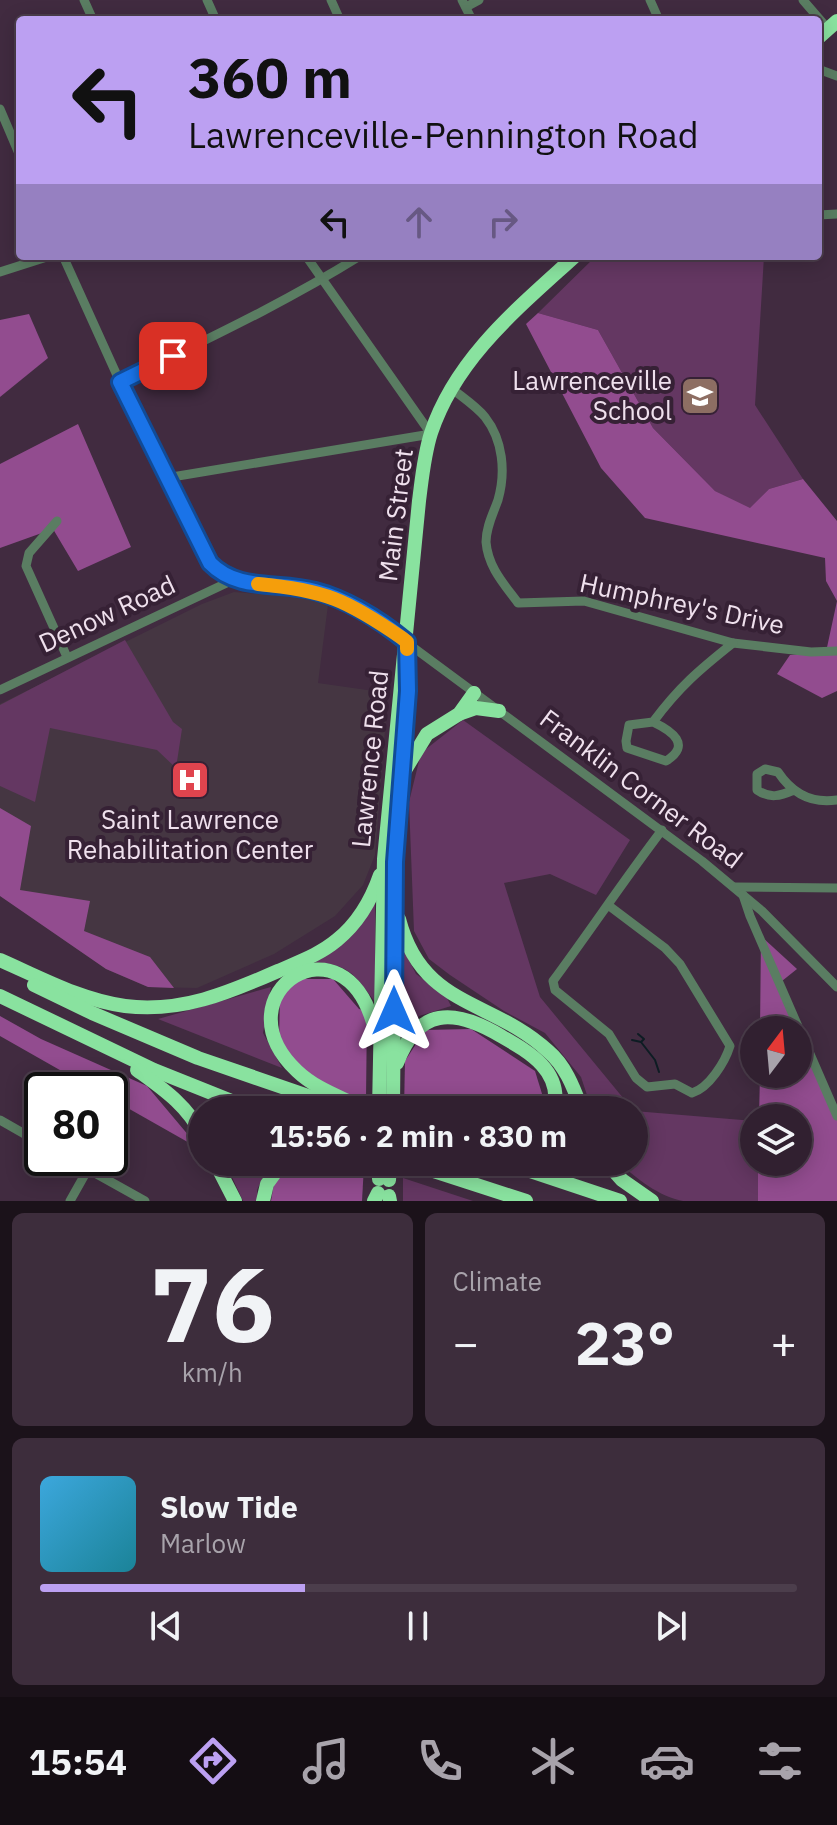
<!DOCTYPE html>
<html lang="en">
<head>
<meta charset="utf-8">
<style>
	body { margin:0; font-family:"IBM Plex Sans",sans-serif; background:#3d2d3c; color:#f1f3f6; height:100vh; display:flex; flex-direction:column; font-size:30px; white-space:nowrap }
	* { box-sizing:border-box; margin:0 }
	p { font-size:26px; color:#a8a3ab }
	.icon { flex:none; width:44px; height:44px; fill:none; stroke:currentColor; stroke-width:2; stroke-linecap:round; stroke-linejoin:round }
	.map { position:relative; height:1201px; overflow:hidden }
	.panel { display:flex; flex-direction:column; gap:12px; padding:12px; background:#1b121a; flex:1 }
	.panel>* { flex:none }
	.top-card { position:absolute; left:16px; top:16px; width:806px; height:244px; border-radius:8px; box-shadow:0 4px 20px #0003,0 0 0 2px #4c3e4c; background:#bca0f2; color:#111; overflow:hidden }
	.needle { width:52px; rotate:16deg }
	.fabs { position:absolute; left:740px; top:1016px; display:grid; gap:16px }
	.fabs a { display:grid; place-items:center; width:72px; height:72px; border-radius:50%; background:#312030; box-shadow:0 4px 20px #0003,0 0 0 2px #4c3e4c; font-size:40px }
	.speed { position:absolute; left:24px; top:1072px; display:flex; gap:16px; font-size:40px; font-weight:700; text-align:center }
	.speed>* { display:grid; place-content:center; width:104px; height:104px; border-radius:50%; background:#312030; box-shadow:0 4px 20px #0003,0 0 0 2px #4c3e4c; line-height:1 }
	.speed .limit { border:4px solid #111; border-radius:12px; background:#fff; color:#111 }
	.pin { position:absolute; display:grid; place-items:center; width:68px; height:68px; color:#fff; margin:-34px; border-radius:16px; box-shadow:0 4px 12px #0006 }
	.me { position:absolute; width:88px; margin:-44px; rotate:0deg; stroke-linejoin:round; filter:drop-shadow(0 0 6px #0008) }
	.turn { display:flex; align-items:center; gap:28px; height:168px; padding:0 40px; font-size:36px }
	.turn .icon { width:104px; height:104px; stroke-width:2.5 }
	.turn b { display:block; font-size:56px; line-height:68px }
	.lanes { display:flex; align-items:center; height:76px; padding:0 40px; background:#0003; justify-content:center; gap:40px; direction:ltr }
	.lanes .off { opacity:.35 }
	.big { font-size:60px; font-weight:800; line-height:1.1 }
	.panel .widget { flex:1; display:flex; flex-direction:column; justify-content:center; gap:12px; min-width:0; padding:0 28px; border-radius:12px; background:#3d2d3c }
	.panel .dial { align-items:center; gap:0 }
	.dial b { font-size:104px; line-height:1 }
	.song { display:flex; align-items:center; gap:24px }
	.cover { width:96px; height:96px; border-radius:12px; background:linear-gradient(135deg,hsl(200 70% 55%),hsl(190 70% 35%)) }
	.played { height:8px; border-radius:4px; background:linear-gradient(90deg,#bca0f2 35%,#4c3e4c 35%) }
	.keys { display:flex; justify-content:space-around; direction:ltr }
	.heat { display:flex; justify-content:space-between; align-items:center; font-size:44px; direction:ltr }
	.panel .tiles { flex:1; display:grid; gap:12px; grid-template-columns:1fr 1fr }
	.widget:last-child { grid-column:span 2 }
	.trip { position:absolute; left:188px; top:1096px; width:460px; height:80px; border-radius:40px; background:#312030; box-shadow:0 4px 20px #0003,0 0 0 2px #4c3e4c; font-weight:800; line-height:80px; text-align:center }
	.menu { display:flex; height:128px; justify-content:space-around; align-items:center; background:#140d13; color:#a8a3ab }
	.menu .icon { width:56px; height:56px }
	.menu .current { color:#bca0f2 }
	.menu b { font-size:36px; color:#f1f3f6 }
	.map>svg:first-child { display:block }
	.medical { fill:#453642 }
	.green { fill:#643762 }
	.forest { fill:#924c8f }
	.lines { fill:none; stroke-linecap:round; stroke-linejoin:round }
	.stream { stroke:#0d1c23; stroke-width:2 }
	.minor { stroke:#5a7d62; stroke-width:9 }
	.highway { stroke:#89e29f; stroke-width:14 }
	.route-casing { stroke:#114b97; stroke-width:20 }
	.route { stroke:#1a73e8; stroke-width:14 }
	.slow { stroke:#f59e0b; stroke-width:14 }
	.labels { text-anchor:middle; stroke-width:8; stroke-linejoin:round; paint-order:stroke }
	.poi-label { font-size:26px; fill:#efe0ed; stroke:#362135; text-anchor:end }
	.street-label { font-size:26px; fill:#efe0ed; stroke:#362135 }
</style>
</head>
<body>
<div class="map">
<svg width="837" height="1201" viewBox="0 0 837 1201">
	<rect width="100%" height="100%" fill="#412b40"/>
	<path class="medical" d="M234 592 300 597 328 605 318 683 388 693 375 855 363 885 335 916 274 954 197 988 148 987 106 969 0 896V704L202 604Z"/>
	<g class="green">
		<path d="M596 256H764L755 405 803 479 769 489 750 509 715 491 653 428 598 330 538 313Z"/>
		<path d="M125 640 173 722 182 729 176 768 157 750 50 728 35 802 0 786V705Z"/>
		<path d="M463 720 630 840 596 895 550 874 504 883 540 997 633 1110H592L581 1077 545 1033 504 1011 450 975 429 959 414 931 409 802 421 753Z"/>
		<path d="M375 903V1002C353 972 348 963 308 962Z"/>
		<path d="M400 943 416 974 446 996 451 1006 419 1016 399 1037Z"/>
		<path d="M271 987 263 1033 282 1068 158 1019Z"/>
		<path d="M634 1111 754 1121V1162H758V1201C734 1201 706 1201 683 1201 660 1197 635 1178 619 1162H634Z"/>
		<path d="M225 1162H270L257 1190 258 1201H243Z"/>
		<path d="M403 1178 473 1201H403Z"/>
	</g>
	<g class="forest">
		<path d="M538 313 598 330 653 428 715 491 750 508 769 489 803 479 837 521V691L822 698 777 674 790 655 826 652 837 601 826 581 825 558 645 518 601 468 526 324Z"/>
		<path d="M29 314 48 358 0 397V320Z"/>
		<path d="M78 424 131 547 78 571 53 529 0 548V464Z"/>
		<path d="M0 808 31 826 20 890 90 901 84 931 150 957 174 988 148 987 106 969 0 896Z"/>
		<path d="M761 936 797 969 777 985 797 1030H760Z"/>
		<path d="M301 979H333L359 1009 367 1011 366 1100 314 1083 279 1043 280 995Z"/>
		<path d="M0 1016 41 1039 147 1086 200 1149 110 1098V1090H95L0 1036Z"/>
		<path d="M471 1029 535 1071 547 1110H404L405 1061 425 1030Z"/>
		<path d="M798 1032 837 1120V1201H758V1162H798V1118H759L760 1074H798Z"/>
		<path d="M296 1162H355L364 1165 362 1201H271L274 1183Z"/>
	</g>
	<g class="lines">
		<g class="stream">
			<path d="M638 1034 644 1039 642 1041"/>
			<path d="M632 1040 641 1042 655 1060 659 1072"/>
		</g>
		<g class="minor">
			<path d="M84 0 93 20"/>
			<path d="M207 0 216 20"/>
			<path d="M331 0 340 20"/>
			<path d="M462 0 472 20"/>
			<path d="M650 0 659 20"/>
			<path d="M803 0 828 29"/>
			<path d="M466 7 479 0"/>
			<path d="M818 69 837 76"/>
			<path d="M0 109 20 156"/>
			<path d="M818 215 837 214"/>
			<path d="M63 256 120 382 210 563 225 575 242 582 296 587 333 596 387 628 702 861 762 911 837 987"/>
			<path d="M0 272 50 256"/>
			<path d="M120 382C201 342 283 304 360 256"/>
			<path d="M451 388C462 397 476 406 485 417 503 440 506 472 498 500 493 514 486 527 486 542 488 567 504 584 518 603L584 601 733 643 811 652 837 651"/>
			<path d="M166 478 431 434 306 256"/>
			<path d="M57 521 29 553 26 566 67 657"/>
			<path d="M0 690 233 580"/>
			<path d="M653 722C672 731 692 745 666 761L627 748 626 741 629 725 653 722C679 687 699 670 733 643"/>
			<path d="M794 790C780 796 770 799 757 790V774L765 769 778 772C792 793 811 804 837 800"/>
			<path d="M734 887 837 888"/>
			<path d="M743 895 750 916 837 1116"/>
			<path d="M608 905 665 948 680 964 730 1046C725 1062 709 1088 692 1093L675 1084 647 1087 636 1078 609 1034 555 990 553 981C590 931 624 880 662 830"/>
			<path d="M0 1120 42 1144"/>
			<path d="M68 1158 145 1201"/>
			<path d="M70 1201 88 1169"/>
		</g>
		<g class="highway">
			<path d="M818 38 837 21"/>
			<path d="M459 714 476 708 499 711"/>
			<path d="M405 770 427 734 459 714 474 693"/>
			<path d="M399 919C422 1008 492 999 548 1051 566 1066 574 1089 582 1110"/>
			<path d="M0 960C41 978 81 1000 125 1006 181 1013 228 993 278 971 298 962 319 955 337 940 358 923 371 901 380 875"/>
			<path d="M34 985 92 1013 198 1058 349 1110"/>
			<path d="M0 996 154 1070 254 1110"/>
			<path d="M397 1063C418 1007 454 1008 501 1036 529 1052 563 1071 554 1110"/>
			<path d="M137 1070C163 1089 187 1105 202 1135"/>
			<path d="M366 1110C342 1097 317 1090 297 1071 216 994 346 909 375 1030"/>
			<path d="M379 1110 384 859 419 501C422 478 424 455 431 433 456 358 518 308 575 256"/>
			<path d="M393 1110 395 862 404 758"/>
			<path d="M215 1162 235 1201"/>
			<path d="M406 1162 526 1201"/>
			<path d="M503 1162 620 1201"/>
			<path d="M606 1162 622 1180 652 1201"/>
			<path d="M379 1179V1162"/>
			<path d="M389 1180 390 1162"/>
			<path d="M389 1196 390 1201"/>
			<path d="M263 1201 267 1184 283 1162"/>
			<path d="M374 1201 378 1193"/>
		</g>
	</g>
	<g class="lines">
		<g class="route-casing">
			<path id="route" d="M173 356 120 382 210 563C238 592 279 581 315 591 349 600 380 620 407 642L408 691 395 862 394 1011"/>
		</g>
		<use href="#route" class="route"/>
		<path class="slow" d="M258 584C325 590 347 600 402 638L407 642V649"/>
	</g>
	<defs>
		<g id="school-square" transform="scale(2)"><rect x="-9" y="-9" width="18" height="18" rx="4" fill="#8d6e63" stroke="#362135"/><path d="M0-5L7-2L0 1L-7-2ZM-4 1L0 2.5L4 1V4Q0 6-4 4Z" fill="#fff"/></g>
		<g id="hospital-square" transform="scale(2)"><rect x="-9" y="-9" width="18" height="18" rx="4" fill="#e0444e" stroke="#362135"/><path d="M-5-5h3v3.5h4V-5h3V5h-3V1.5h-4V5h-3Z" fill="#fff"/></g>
	</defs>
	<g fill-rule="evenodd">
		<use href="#school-square" x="700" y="396"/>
		<use href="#hospital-square" x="190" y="780"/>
	</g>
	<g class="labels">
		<g class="poi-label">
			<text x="672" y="390">Lawrenceville<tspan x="672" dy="30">School</tspan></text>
			<text x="190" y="829" text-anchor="middle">Saint Lawrence<tspan x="190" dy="30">Rehabilitation Center</tspan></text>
		</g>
		<g class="street-label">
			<text transform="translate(396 515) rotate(-83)" y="9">Main Street</text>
			<text transform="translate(682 604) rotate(12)" y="9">Humphrey's Drive</text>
			<text transform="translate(107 614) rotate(-25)" y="9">Denow Road</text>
			<text transform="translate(370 759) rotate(-84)" y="9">Lawrence Road</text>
			<text transform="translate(641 789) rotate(37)" y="9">Franklin Corner Road</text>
		</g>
	</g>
</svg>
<div class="fabs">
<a><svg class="needle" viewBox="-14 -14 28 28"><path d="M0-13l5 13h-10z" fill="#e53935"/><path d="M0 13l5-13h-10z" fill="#a8a3ab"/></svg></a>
<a><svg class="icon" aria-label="layers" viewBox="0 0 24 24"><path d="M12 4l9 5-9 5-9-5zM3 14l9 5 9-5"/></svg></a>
</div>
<div class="speed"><div class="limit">80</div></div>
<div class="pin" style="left:173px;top:356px;background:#d93025"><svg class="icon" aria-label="arrive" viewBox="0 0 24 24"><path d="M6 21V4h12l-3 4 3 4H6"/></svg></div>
<svg class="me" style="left:394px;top:1011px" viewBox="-20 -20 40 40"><path d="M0-17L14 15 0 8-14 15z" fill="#1a73e8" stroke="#fff" stroke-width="4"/></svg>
<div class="trip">15:56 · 2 min · 830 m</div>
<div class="top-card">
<div class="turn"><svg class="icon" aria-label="left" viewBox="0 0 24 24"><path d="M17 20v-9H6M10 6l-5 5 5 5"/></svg><div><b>360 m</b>Lawrenceville-Pennington Road</div></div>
<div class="lanes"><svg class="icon" aria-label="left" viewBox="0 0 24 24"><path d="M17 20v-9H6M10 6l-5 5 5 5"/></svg><svg class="icon off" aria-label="ahead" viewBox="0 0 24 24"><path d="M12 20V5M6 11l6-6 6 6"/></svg><svg class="icon off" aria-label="right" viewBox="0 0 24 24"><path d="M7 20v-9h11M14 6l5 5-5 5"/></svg></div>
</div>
</div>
<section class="panel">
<div class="tiles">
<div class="widget dial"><b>76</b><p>km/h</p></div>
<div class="widget"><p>Climate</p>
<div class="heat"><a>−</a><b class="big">23°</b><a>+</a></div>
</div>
<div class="widget">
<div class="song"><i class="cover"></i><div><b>Slow Tide</b><p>Marlow</p></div></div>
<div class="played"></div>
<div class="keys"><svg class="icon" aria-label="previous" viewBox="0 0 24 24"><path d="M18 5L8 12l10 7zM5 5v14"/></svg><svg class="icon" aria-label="pause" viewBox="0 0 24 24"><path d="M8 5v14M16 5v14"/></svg><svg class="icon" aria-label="next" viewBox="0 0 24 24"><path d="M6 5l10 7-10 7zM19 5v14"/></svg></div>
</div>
</div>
</section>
<nav class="menu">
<b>15:54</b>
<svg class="icon current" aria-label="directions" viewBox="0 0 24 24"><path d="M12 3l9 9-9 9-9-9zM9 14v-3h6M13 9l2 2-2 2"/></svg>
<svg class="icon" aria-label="music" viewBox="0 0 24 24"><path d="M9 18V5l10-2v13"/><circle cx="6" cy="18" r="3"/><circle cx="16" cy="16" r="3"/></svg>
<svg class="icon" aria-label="phone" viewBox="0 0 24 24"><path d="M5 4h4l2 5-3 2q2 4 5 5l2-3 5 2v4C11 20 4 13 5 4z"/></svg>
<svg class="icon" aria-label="climate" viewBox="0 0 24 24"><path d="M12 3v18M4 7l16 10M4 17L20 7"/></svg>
<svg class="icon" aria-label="car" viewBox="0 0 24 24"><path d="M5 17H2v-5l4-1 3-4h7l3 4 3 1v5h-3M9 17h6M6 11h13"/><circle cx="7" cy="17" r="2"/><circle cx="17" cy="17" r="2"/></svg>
<svg class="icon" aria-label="filters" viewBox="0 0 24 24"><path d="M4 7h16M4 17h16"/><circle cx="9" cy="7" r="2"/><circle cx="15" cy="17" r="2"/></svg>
</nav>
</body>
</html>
